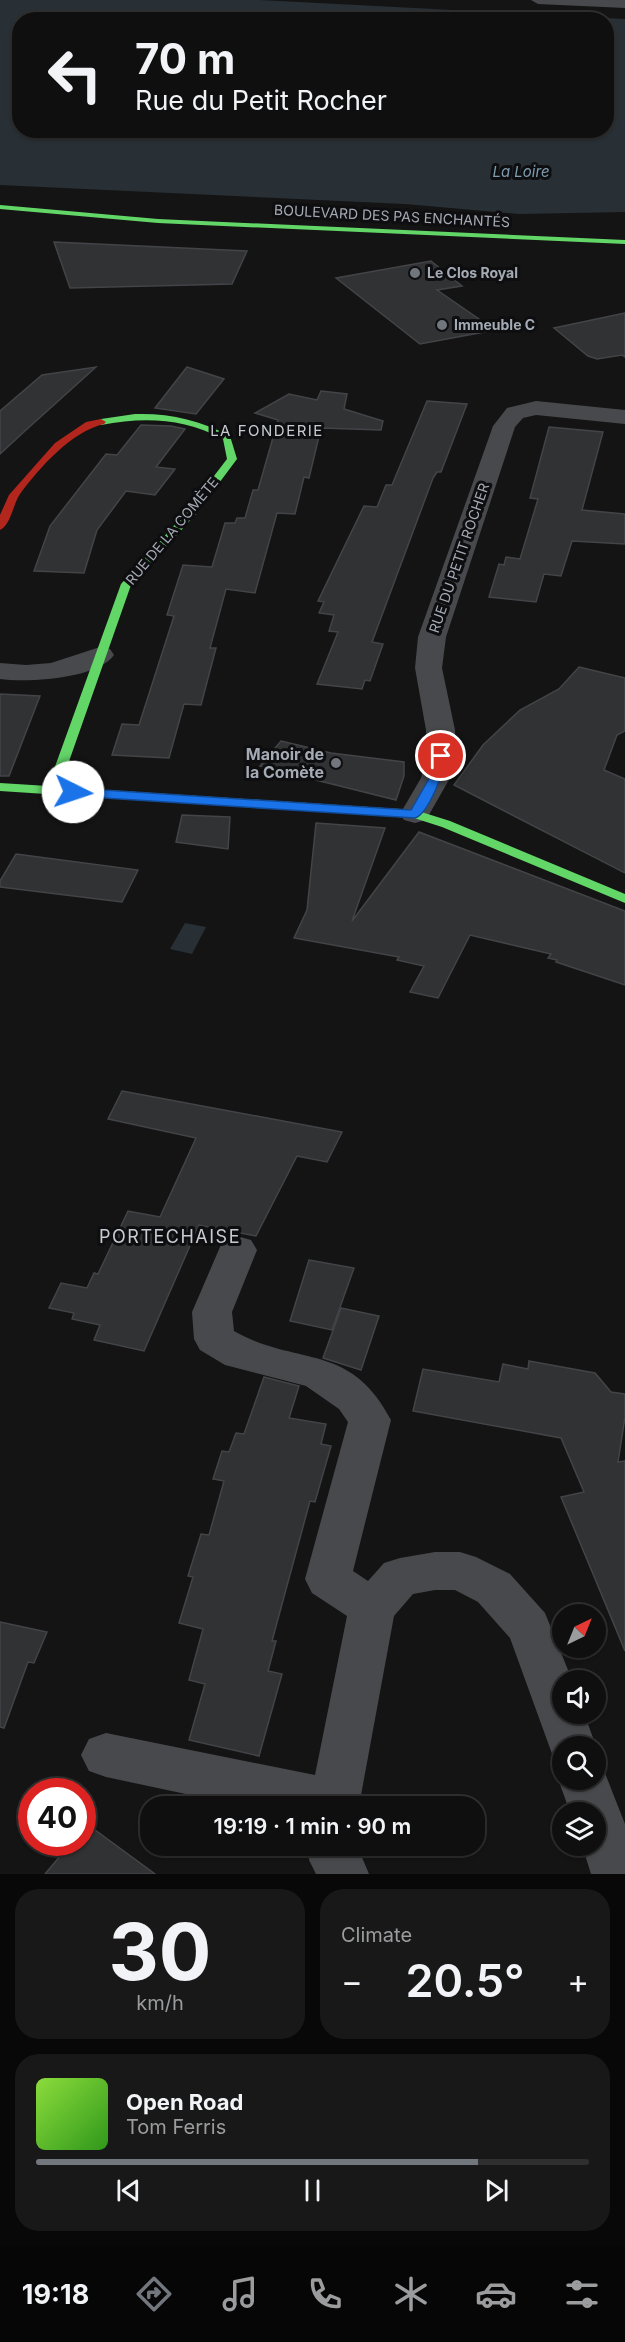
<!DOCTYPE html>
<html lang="en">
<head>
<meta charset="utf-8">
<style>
	body { margin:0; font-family:Inter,sans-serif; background:#181818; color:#f1f3f6; height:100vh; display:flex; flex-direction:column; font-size:22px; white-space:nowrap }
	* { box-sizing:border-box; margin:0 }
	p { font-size:20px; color:#9b9c9e }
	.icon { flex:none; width:33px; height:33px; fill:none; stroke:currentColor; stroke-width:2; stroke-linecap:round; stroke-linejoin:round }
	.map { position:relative; height:1874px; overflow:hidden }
	.sheet { display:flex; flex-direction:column; gap:15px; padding:15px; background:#080808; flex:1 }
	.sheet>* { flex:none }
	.banner { position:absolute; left:12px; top:12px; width:602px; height:126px; border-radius:24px; box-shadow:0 2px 4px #0004,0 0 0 2px #2f2f2f; background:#0f0f0f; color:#f1f3f6; overflow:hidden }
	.needle { width:39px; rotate:43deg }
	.fabs { position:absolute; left:552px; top:1604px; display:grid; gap:12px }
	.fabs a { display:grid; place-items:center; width:54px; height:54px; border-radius:50%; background:#0f0f0f; box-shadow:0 2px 4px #0004,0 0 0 2px #2f2f2f; font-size:30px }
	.speed { position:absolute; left:18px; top:1778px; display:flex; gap:12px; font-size:30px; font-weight:700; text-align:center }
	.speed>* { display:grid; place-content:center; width:78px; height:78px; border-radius:50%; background:#0f0f0f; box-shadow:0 2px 4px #0004,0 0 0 2px #2f2f2f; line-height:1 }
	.speed .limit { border:9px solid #d22; background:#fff; color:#111 }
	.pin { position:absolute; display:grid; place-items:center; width:51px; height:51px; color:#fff; margin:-26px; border:3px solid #fff; border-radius:50%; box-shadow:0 2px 6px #0007 }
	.me { position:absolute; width:66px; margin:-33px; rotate:94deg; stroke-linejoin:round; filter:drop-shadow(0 0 4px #0008) }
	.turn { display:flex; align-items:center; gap:21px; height:126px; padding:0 24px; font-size:27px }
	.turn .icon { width:78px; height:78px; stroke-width:2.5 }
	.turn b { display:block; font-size:42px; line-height:51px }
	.big { font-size:45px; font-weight:600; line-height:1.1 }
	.sheet .tile { flex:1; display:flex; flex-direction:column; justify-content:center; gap:9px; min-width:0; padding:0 21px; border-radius:24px; background:#181818 }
	.sheet .dial { align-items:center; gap:0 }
	.dial b { font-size:78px; line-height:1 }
	.song { display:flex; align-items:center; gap:18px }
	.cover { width:72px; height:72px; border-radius:9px; background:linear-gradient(135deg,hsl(90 70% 55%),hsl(110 70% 35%)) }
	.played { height:6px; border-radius:3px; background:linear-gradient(90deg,#72767d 80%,#2f2f2f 80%) }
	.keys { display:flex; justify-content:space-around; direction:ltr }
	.heat { display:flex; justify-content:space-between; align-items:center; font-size:33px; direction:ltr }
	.sheet .tiles { flex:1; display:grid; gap:15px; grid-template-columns:1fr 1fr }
	.tile:last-child { grid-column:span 2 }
	.trip { position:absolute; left:140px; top:1796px; width:345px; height:60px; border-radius:24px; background:#0f0f0f; box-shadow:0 2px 4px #0004,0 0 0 2px #2f2f2f; font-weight:600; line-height:60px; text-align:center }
	.tabs { display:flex; height:96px; justify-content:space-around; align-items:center; background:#060606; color:#9b9c9e }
	.tabs .icon { width:42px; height:42px }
	.tabs .on { color:#72767d }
	.tabs b { font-size:27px; color:#f1f3f6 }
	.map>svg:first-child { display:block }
	.water { fill:#283035; fill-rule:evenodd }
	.building { fill:#313234; stroke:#434448; stroke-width:1.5 }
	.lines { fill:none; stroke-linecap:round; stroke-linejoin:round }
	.street { fill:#48494c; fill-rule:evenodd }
	.fast { fill:#63d668; fill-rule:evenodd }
	.jam { fill:#b3261e; fill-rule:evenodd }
	.route { fill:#1a73e8; stroke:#114b97; stroke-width:1.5 }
	.poi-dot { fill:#72767d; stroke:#0e0e10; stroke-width:2 }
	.labels { text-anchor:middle; stroke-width:6; stroke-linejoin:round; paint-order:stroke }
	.far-street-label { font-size:14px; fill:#a5abb5; stroke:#0e0e10 }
	.far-poi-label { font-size:14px; font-weight:bold; fill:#a5abb5; stroke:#0e0e10; text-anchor:start }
	.far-water-label { font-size:15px; font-style:italic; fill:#7d9caf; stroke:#0e0e10 }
	.far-neighbourhood-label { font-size:15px; letter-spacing:1.5px; fill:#c6cad1; stroke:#0e0e10 }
	.poi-label { font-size:16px; font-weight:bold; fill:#a5abb5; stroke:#0e0e10; text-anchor:end }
	.neighbourhood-label { font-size:18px; letter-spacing:1.5px; fill:#c6cad1; stroke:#0e0e10 }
</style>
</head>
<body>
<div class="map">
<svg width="625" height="1874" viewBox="0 0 625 1874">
	<rect width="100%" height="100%" fill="#141414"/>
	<g class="water">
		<path d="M0 0H260L625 19V212L519 214 405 204 0 185ZM20 20H606V130H20Z"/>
		<path d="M185 923 206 927 192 954 170 949Z"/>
	</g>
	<g class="building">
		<path d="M54 242 247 251 232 284 70 288Z"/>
		<path d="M431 261 462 286 437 290 495 330 420 344 336 278Z"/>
		<path d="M625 313V357L622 355 597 359 588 356 554 328Z"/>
		<path d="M96 367 26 430 0 454V411L42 375Z"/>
		<path d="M187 367 224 379 196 414 155 408Z"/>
		<path d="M321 391 347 394 344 409 383 421 381 430 321 428 309 478 304 477 295 514 277 513 255 593 226 589 210 648H216L201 705 184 704 169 758 112 755 122 724 139 725 174 616 167 615 183 565 212 567 225 523H235L237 518H245L253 490H258L278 420 255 413 289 394 317 400Z"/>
		<path d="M427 401 467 404 441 472H437L433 478 372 642 383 644 370 681 365 680 362 689 317 684 338 632 329 631 334 615 319 613 324 602 318 601 364 506 377 507 386 485H392Z"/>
		<path d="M141 425 171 426 185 429 156 467 175 469 155 495 126 491 97 530 84 573 34 571 50 526 106 454 117 455Z"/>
		<path d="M549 427 603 432 582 510 625 514V544L572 541 561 576 544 574 536 602 489 597 499 564 504 565 506 557 520 559 538 499 530 498Z"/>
		<path d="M579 667 625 678V731L617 735 604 770 625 779V873L454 785 483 745 520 710 559 689Z"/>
		<path d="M0 694 40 696 9 776H0Z"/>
		<path d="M281 741 331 753 404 762V776L396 800 260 766Z"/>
		<path d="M182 815 230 817 228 849 176 842Z"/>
		<path d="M316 823 385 828 352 921 419 832 625 911V985L556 962 557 960 548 958 551 954 470 935 438 998 410 992 424 966 397 960 399 957 294 938 307 910Z"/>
		<path d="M16 854 138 870 122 902 0 887V881Z"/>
		<path d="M122 1091 342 1132 327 1162 297 1156 256 1236 199 1225 144 1351 94 1340 100 1325 72 1319 74 1313 49 1308 61 1283 87 1288 94 1273 98 1274 128 1211 160 1217 196 1138 108 1119Z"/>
		<path d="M309 1260 354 1268 332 1330 290 1321Z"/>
		<path d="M341 1308 379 1316 361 1370 323 1358Z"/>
		<path d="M529 1361 595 1373 611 1392 625 1394V1417L618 1462 625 1461V1651L561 1497 584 1492 561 1438 413 1411 423 1369 499 1382 503 1364 528 1369Z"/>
		<path d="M264 1377 299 1386 289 1418 326 1424 321 1444 331 1446 315 1502 310 1501 272 1641H276L268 1671 282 1674 259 1756 189 1740 205 1684 189 1680 203 1629 179 1623 193 1577 188 1576 201 1534 209 1535 224 1481 213 1479 222 1451 229 1452 236 1433 244 1434Z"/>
		<path d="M0 1622 47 1632 34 1663 28 1662 4 1728 0 1727Z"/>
		<path d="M87 1824 155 1874H45L72 1842H82V1830Z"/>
	</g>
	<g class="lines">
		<g class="street">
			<path d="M531 0H625V8L538 4Z"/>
			<path d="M536 401 625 410V424L536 415 523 418 515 427 446 637 442 668 455 730 456 754 450 778 426 820 415 823 404 820 400 814 421 778 427 754 426 730 415 668 418 637 493 426 507 408Z"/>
			<path d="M100 647 110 649 114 655C97 679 27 683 0 679V663L26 665 51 663Z"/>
			<path d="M237 1236 251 1240 257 1250 232 1312 234 1331C297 1367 350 1341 391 1420L353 1571 368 1581 384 1563 400 1558 435 1552H460L476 1557 510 1574 545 1613 572 1680H562V1713H584L596 1746V1748V1746H562V1765L555 1762 510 1638 478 1602 455 1590H435L413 1594 394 1616 359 1806H242L106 1777 89 1771 81 1755 89 1739 106 1733 315 1775 347 1616 312 1593 305 1579 348 1422 339 1409 306 1386 225 1365 200 1350 194 1339 192 1312 223 1240Z"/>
			<path d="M596 1761 601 1763 625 1824V1874H591L582 1845H596V1812H570L558 1779 562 1770V1779H596Z"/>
			<path d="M310 1845H360L361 1855 369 1874H316L309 1860Z"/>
		</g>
		<g class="fast">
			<path d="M0 205 158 219 625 240V244L158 223 0 209Z"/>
			<path d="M135 414C170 413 199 420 230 436L237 459 196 514 131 585 60 787 415 810 450 821 625 894V903L442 827 414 818 0 791V783L48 786 121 584 188 510 227 459 223 439C182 418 145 417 101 425L96 422 101 419Z"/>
		</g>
		<path class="jam" d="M101 419 106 422 104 424C71 432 40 467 20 494 13 504 11 525 0 530V515L9 495 55 443 86 422Z"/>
	</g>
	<path class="route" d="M441 752 447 756C444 770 429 814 415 818L73 796 67 792 73 788 411 810 430 777 435 756Z"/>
	<g class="poi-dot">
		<circle cx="415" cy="273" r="6"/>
		<circle cx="442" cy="325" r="6"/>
		<circle cx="336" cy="763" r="6"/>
	</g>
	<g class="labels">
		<g class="far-street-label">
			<text transform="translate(392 216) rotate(3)" y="5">BOULEVARD DES PAS ENCHANTÉS</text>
			<text transform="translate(172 531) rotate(-50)" y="5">RUE DE LA COMÈTE</text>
			<text transform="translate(459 558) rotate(-71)" y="5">RUE DU PETIT ROCHER</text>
		</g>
		<g class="far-poi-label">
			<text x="427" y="278">Le Clos Royal</text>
			<text x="454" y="330">Immeuble C</text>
		</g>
		<g class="far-water-label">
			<text x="521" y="177">La Loire</text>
		</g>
		<g class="far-neighbourhood-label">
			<text x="267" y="436">LA FONDERIE</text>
		</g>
		<g class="poi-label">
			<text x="324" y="760">Manoir de<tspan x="324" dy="18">la Comète</tspan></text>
		</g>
		<g class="neighbourhood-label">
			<text x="170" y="1243">PORTECHAISE</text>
		</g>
	</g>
</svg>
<div class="fabs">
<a><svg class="needle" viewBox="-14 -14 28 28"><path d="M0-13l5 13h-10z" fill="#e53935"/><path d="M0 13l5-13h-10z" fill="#9b9c9e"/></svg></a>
<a><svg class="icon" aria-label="sound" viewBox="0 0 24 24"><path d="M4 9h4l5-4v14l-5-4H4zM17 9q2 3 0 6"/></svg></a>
<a><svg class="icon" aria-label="search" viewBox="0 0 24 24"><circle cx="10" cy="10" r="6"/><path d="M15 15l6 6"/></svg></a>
<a><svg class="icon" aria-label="layers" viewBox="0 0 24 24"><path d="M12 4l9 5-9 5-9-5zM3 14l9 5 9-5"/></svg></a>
</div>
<div class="speed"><div class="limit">40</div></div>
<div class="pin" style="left:441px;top:756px;background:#d93025"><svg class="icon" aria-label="arrive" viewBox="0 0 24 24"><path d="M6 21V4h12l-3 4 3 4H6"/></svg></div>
<svg class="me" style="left:73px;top:792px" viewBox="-20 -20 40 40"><circle r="19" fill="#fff"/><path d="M0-13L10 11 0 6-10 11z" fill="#1a73e8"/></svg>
<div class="trip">19:19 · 1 min · 90 m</div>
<div class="banner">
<div class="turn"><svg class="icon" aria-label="left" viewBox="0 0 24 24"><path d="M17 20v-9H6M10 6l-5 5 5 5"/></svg><div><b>70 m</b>Rue du Petit Rocher</div></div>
</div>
</div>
<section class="sheet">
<div class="tiles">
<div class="tile dial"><b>30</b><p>km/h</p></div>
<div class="tile"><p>Climate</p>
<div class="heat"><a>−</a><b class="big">20.5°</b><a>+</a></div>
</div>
<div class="tile">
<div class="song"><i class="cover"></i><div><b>Open Road</b><p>Tom Ferris</p></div></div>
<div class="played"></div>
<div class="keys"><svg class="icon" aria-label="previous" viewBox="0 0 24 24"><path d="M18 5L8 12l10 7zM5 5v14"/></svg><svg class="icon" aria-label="pause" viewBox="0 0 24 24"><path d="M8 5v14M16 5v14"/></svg><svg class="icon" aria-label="next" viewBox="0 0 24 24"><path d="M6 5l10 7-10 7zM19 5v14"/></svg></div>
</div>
</div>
</section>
<nav class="tabs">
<b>19:18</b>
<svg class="icon on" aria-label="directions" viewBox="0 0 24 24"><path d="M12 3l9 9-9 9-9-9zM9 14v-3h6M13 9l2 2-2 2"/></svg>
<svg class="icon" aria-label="music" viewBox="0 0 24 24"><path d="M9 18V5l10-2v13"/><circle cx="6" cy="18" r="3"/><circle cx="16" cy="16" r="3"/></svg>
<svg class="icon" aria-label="phone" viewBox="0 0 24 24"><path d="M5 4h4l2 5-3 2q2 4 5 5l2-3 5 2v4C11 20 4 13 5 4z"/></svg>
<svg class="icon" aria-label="climate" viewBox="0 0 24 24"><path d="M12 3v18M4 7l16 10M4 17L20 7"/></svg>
<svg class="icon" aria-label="car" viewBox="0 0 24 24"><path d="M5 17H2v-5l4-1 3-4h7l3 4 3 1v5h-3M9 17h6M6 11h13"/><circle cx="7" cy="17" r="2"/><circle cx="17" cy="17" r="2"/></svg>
<svg class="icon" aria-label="filters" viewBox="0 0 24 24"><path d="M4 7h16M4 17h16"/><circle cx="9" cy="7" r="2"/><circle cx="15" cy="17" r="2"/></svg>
</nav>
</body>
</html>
